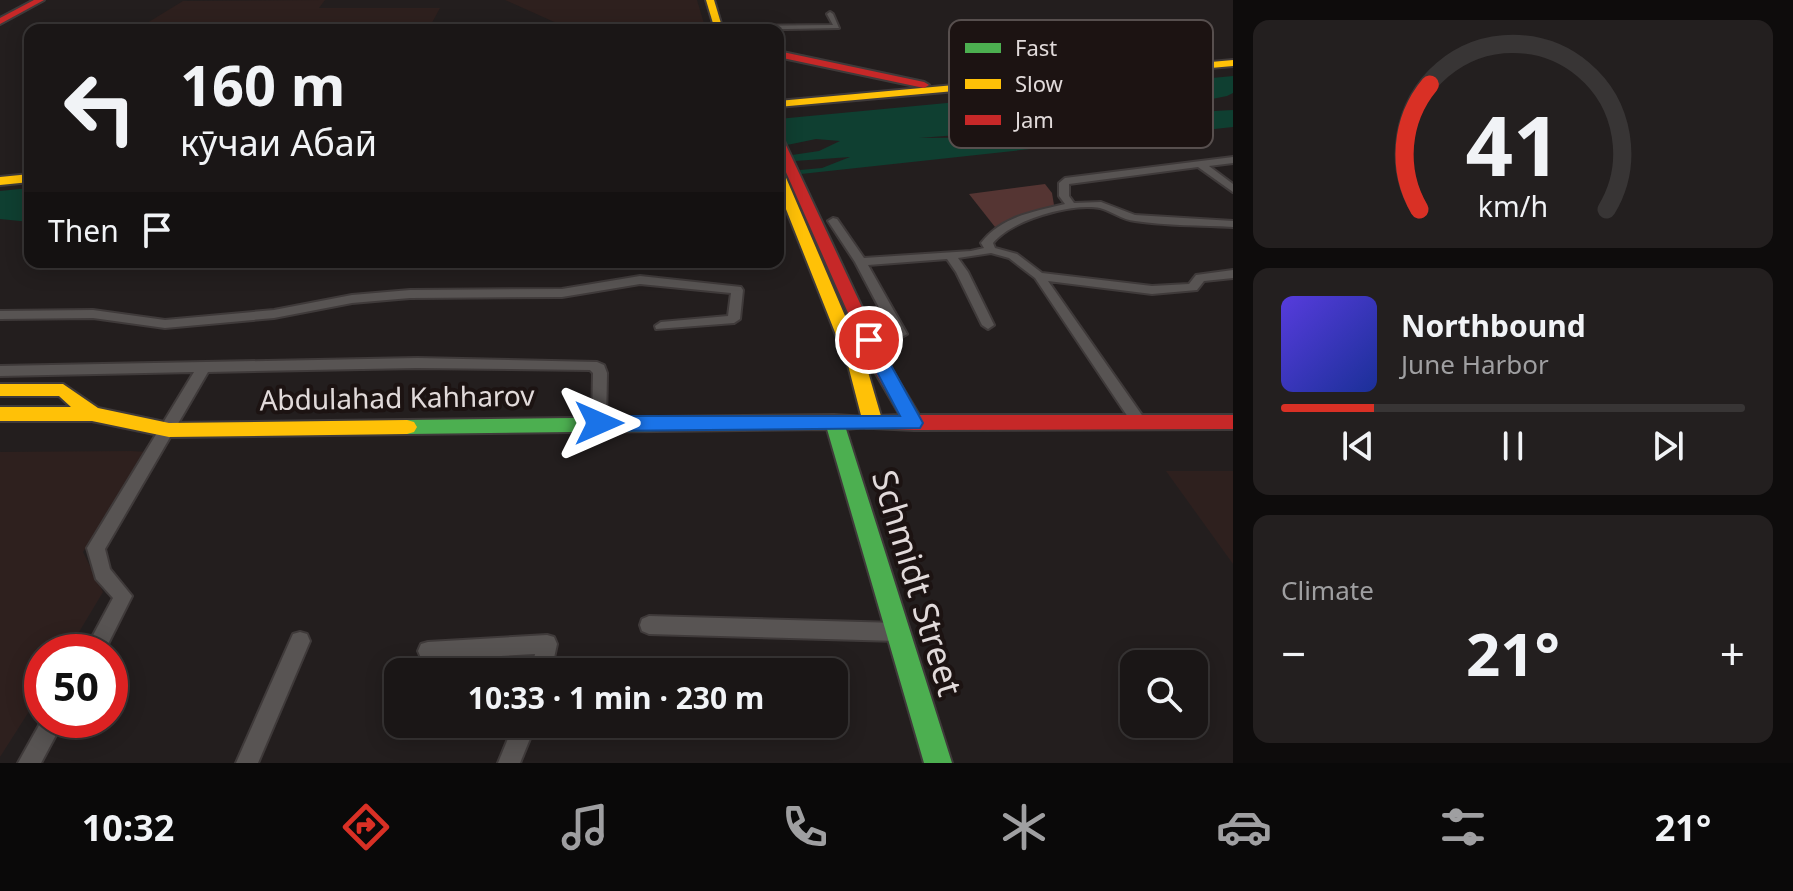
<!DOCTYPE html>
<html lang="en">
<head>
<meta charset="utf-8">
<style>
	body { margin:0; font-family:"Noto Sans",sans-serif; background:#231f1f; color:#f1f3f6; height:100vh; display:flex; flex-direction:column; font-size:30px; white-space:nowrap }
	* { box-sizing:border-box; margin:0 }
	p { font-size:26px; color:#9f9fa1 }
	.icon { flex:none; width:44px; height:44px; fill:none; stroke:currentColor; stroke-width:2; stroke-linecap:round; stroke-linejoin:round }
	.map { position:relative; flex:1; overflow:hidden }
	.drawer { display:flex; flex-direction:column; gap:20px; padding:20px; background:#0e0c0c; width:560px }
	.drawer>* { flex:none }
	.top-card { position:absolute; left:24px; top:24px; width:760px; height:244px; border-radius:16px; box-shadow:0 4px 20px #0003,0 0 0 2px #383535; background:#1a1616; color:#f1f3f6; overflow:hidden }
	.tools { position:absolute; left:1120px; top:650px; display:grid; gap:16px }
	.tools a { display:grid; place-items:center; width:88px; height:88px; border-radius:16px; background:#1a1616; box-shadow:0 4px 20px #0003,0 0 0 2px #383535; font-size:40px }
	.speed { position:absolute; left:24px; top:634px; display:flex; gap:16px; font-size:40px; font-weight:700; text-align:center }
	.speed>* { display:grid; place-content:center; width:104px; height:104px; border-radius:50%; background:#1a1616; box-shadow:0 4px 20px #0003,0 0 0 2px #383535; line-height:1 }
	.speed .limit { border:12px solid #d22; background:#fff; color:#111 }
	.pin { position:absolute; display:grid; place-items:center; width:68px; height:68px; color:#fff; margin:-34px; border:4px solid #fff; border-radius:50%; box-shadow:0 2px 8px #0007 }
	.me { position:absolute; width:88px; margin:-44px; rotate:90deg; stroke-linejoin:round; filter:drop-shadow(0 0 6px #0008) }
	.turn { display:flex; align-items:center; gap:28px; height:168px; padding:0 24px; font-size:36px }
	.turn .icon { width:104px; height:104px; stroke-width:2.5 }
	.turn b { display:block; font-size:56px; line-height:68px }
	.then { display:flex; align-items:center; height:76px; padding:0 24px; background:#0003; gap:16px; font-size:30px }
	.big { font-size:60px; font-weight:700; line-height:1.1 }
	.drawer .card { flex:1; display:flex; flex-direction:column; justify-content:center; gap:12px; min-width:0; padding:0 28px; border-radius:16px; background:#231f1f }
	.drawer .dial { align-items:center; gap:0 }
	.dial svg { height:208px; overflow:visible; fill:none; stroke:#383535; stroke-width:7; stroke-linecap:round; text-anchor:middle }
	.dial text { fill:#f1f3f6; stroke:none }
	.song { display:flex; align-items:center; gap:24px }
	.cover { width:96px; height:96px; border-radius:12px; background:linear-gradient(135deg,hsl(250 70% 55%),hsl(230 70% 35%)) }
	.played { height:8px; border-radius:4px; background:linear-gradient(90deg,#d93025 20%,#383535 20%) }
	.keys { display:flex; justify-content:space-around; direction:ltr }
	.heat { display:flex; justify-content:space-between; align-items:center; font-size:44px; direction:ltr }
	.trip { position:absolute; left:384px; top:658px; width:464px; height:80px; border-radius:16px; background:#1a1616; box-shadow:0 4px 20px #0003,0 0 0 2px #383535; font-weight:700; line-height:80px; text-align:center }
	.menu { display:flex; height:128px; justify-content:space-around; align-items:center; background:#0a0909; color:#9f9fa1 }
	.menu .icon { width:56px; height:56px }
	.menu .current { color:#d93025 }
	.menu b { font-size:36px; color:#f1f3f6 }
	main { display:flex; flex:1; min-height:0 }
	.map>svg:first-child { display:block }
	.built { fill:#2e201e }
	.green { fill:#553533 }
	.water { fill:#0f3f31; fill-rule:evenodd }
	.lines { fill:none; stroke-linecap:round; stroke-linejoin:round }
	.street-casing { stroke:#3f3a3a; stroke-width:4 }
	.fast-casing { stroke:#3f3a3a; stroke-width:4 }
	.slow-casing { stroke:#3f3a3a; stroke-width:4 }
	.jam-casing { stroke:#3f3a3a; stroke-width:4 }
	.street { fill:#585453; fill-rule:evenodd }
	.fast { fill:#4caf50; fill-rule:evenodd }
	.slow { fill:#ffc107; fill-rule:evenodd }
	.jam { fill:#c62828; fill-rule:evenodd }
	.route { fill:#1a73e8; stroke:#114b97; stroke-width:2 }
	.labels { text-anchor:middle; stroke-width:8; stroke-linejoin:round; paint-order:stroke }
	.street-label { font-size:28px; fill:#e1dada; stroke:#1c1312 }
	.near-street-label { font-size:34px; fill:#e1dada; stroke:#1c1312 }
	.key { fill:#1c1312; stroke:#574f4e; stroke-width:2 }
	.key-label { font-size:22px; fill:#e1dada }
</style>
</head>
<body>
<main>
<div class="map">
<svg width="1233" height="763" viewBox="0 0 1233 763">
	<rect width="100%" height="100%" fill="#231e1e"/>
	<g class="built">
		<path d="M325 0 319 8H440L428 30H109L119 24 147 23 183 1Z"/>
		<path d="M505 0H697L706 30H572Z"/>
		<path d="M131 451 149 452 83 552 103 592 67 652H42V691L0 757V452Z"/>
		<path d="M1166 471H1233V564Z"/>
	</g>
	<path class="green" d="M1045 184 1052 193 1054 205 995 227 969 194Z"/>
	<g class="water">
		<path d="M1233 76V93L1227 96 1167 108 1196 112 1233 110V127L801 174 800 170 822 168 850 157 795 161 792 155 819 151 840 141 816 139 787 145 778 127V119ZM1098 124 1132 127 1067 137 919 138Z"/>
		<path d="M30 188V222L0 219V191Z"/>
	</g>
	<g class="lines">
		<g class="street-casing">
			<g id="street">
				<path d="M830 12 833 14 839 28 728 30 725 28 728 26 833 25 827 14Z"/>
				<path d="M1233 157V163L1209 166 1233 184V192L1198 167 1069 184V196L1074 203 1101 202 1135 215 1233 221V227C1201 225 1167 226 1135 221 1122 220 1112 211 1100 208 1071 203 1011 220 993 243L995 248 1017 254 1042 273 1152 286 1189 284 1196 275 1233 270V278L1204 281 1197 290 1152 294 1048 281 1144 418 1146 422 1144 426H1134L1035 278 1009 258 991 253 958 258 968 272 994 325 988 329 982 325 956 272 947 259 868 265 907 334 900 338 893 334 855 262 828 221 833 218 837 219 864 258 971 251 984 248 981 243C1002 216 1033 212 1065 204L1059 196V183L1065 178Z"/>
				<path d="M640 276 741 287 743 290 740 319 734 323 656 329 655 326 661 322 728 316 731 293 640 284 562 297 410 298 352 303 274 318 165 328 93 318 0 319V311L93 310 165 320 274 310 352 295 410 290 562 289Z"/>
				<path d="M417 358 597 362 604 365 607 373 606 423 604 427H594L592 423 593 373 590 370 417 368 208 372 105 549 110 569 132 596 104 652H84L113 598 96 579 87 548 194 372 0 376V366Z"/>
				<path d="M649 616 898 623 905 626 908 632 905 638 898 641 649 634 642 631 640 625 642 619Z"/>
				<path d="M300 632 307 634 310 641 258 763H236L293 634Z"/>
				<path d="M547 635 554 637 557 644 551 672H531L535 654 428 660 421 658 418 651 421 644 428 642Z"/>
				<path d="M42 720H64L41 763H18Z"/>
				<path d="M514 724H536L520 763H498Z"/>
			</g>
		</g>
		<g class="fast-casing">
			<path id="fast" d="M834 415 867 417 870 422 867 427 846 429 952 763H924L827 429 407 434 400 432 397 427 400 422 407 420Z"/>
		</g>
		<g class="slow-casing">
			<g id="slow">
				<path d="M706 0H714L723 30H715Z"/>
				<path d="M1233 60V66L778 107V101Z"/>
				<path d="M778 169 784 173 866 365 883 423 880 428H866L863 423 848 365 778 189Z"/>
				<path d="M30 174V182L0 185V177Z"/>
				<path d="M0 384H63L98 408 169 423 407 420 414 422 417 427 414 432 407 434 169 437 92 421H0V407H71L59 396H0Z"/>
			</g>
		</g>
		<g class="jam-casing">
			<g id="jam">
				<path d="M34 0H44L0 24V18Z"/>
				<path d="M778 51 924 82 929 85 924 88 778 57Z"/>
				<path d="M778 137 784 141 889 365 919 415H1233V429L914 430 853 427 850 422 853 417 900 415 871 365 778 154Z"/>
			</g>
		</g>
		<use href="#street" class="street"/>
		<use href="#fast" class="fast"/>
		<use href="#slow" class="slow"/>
		<use href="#jam" class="jam"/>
	</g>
	<path class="route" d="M869 334 877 340 923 423 920 428 599 431 589 423 599 416H900L860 340Z"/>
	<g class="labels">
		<g class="street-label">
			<text transform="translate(397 398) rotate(-1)" y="10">Abdulahad Kahharov</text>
		</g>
		<g class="near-street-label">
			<text transform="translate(917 583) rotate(73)" y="12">Schmidt Street</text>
		</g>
	</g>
	<rect x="949" y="20" width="264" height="128" rx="12" class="key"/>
	<rect x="965" y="43" width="36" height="10" fill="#4caf50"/>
	<rect x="965" y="79" width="36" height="10" fill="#ffc107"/>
	<rect x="965" y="115" width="36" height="10" fill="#c62828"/>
	<g class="key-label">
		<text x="1015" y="56">Fast</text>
		<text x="1015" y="92">Slow</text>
		<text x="1015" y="128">Jam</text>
	</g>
</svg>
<div class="tools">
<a><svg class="icon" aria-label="search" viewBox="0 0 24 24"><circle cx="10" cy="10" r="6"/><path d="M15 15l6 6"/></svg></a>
</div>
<div class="speed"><div class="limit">50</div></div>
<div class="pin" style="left:869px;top:340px;background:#d93025"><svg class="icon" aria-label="arrive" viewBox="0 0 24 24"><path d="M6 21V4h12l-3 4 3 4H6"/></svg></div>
<svg class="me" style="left:599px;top:423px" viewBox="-20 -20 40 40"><path d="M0-17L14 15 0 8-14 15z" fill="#1a73e8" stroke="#fff" stroke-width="4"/></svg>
<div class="trip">10:33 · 1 min · 230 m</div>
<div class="top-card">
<div class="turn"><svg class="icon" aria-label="left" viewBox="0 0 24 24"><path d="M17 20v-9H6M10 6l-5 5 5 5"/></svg><div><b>160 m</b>кӯчаи Абаӣ</div></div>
<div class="then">Then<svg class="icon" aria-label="arrive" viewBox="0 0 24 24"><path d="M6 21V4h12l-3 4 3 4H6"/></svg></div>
</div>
</div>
<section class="drawer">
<div class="card dial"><svg viewBox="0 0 100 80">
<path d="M14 69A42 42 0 1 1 86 69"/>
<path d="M14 69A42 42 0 0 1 18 21" stroke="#d93025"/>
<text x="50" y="56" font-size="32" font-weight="700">41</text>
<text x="50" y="72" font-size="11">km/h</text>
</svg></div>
<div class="card">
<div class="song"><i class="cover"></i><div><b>Northbound</b><p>June Harbor</p></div></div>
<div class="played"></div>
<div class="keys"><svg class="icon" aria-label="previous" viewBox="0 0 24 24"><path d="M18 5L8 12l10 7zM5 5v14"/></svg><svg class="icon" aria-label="pause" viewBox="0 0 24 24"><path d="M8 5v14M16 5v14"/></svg><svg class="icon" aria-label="next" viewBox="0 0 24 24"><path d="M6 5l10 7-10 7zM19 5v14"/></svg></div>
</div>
<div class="card"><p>Climate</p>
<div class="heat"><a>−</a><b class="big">21°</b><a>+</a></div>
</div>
</section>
</main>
<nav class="menu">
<b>10:32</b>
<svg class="icon current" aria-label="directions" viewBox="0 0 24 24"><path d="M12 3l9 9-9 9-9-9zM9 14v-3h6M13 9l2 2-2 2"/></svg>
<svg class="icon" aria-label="music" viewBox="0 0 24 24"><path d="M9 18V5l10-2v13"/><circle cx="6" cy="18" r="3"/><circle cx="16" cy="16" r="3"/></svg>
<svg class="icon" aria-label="phone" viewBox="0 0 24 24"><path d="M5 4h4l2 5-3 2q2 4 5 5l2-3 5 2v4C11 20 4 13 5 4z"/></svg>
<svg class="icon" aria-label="climate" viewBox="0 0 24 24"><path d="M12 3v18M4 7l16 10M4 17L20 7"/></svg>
<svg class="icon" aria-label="car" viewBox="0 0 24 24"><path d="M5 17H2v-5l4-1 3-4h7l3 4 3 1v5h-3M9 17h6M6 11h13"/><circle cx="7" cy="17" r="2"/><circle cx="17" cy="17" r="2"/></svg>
<svg class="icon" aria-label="filters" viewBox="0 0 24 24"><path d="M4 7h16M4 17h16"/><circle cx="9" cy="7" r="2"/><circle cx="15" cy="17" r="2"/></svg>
<b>21°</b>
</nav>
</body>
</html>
